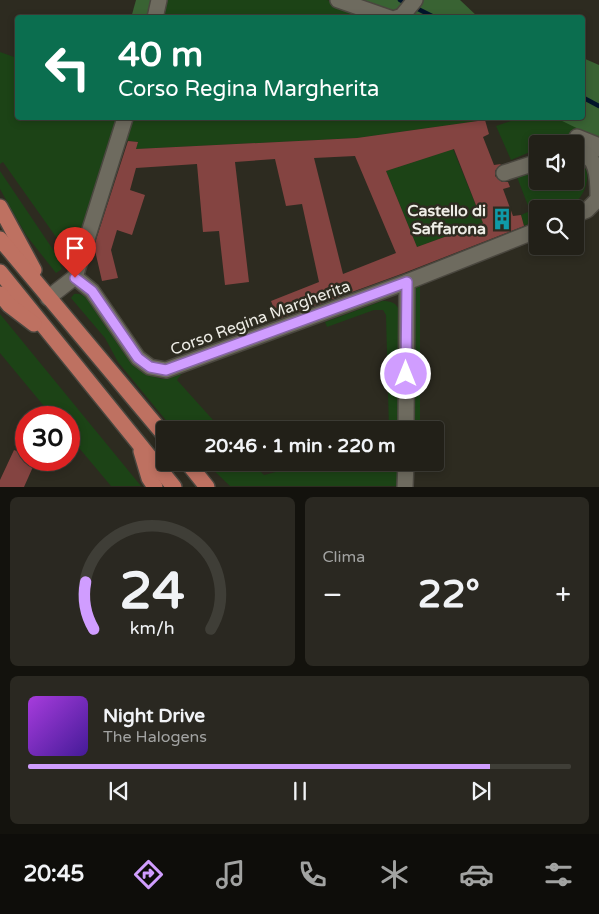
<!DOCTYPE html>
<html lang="it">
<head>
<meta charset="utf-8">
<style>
	body { margin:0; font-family:"Varela Round",sans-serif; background:#2a2821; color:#f1f3f6; height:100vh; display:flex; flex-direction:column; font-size:19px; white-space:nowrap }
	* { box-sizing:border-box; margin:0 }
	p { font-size:16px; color:#a2a3a2 }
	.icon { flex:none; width:28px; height:28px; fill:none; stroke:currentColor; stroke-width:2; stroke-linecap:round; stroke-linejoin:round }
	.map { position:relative; height:487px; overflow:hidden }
	.details { display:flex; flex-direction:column; gap:10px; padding:10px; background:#13120d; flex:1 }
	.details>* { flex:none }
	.top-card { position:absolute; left:15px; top:15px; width:570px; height:105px; border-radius:5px; box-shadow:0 2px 8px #0003,0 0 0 1px #3f3e37; background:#0b6e4f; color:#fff; overflow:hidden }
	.buttons { position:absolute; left:529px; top:135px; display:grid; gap:10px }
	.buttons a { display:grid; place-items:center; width:55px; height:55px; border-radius:5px; background:#222018; box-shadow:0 2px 8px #0003,0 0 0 1px #3f3e37; font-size:25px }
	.speed { position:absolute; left:15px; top:406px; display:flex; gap:10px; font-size:25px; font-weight:700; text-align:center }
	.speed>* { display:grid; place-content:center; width:65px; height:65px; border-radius:50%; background:#222018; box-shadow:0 2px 8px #0003,0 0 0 1px #3f3e37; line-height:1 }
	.speed .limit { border:8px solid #d22; background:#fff; color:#111 }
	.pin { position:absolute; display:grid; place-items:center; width:42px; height:42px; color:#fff; margin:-51px -21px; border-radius:50% 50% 50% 0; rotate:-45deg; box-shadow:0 0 5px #0007 }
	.pin .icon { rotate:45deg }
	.me { position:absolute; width:55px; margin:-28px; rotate:0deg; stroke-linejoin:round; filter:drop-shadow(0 0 4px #0008) }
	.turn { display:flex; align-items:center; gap:18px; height:105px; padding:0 20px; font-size:22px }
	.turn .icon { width:65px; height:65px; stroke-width:2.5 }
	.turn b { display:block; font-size:35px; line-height:42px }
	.big { font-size:38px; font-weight:700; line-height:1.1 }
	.details .widget { flex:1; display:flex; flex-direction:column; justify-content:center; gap:8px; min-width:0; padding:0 18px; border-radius:8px; background:#2a2821 }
	.details .dial { align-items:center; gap:0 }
	.dial svg { height:130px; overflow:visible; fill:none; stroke:#3f3e37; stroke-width:7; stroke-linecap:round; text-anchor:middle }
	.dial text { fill:#f1f3f6; stroke:none }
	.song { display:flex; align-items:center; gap:15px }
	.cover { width:60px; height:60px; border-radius:8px; background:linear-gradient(135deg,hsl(280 70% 55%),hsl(260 70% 35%)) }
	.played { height:5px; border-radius:2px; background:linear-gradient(90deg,#d09dff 85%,#3f3e37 85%) }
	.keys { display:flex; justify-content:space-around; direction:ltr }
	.heat { display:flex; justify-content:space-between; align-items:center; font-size:28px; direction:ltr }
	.details .tiles { flex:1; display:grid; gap:10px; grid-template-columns:1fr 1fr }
	.widget:last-child { grid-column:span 2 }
	.trip { position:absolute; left:156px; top:421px; width:288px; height:50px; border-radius:5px; background:#222018; box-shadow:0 2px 8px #0003,0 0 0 1px #3f3e37; font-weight:700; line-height:50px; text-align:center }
	.tabs { display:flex; height:80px; justify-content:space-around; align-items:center; background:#0e0d0a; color:#a2a3a2 }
	.tabs .icon { width:35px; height:35px }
	.tabs .active { color:#d09dff }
	.tabs b { font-size:22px; color:#f1f3f6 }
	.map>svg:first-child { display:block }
	.green { fill:#1c4316 }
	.forest { fill:#396333 }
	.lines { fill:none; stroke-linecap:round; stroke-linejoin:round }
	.stream { stroke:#02152b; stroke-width:4.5 }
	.building { fill:#844441; fill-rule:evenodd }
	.street-casing { stroke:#4a473f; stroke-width:18 }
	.primary-casing { stroke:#4a473f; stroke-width:18 }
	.street { stroke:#6e6b5f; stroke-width:15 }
	.primary { stroke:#be7161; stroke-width:15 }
	.route-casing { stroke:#8766a6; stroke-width:12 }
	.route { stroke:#d09dff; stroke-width:9 }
	.labels { text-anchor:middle; stroke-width:5; stroke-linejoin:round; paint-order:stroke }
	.poi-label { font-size:16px; font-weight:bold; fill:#eeede6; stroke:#2d2b20; text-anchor:end }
	.street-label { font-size:16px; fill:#eeede6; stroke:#2d2b20 }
</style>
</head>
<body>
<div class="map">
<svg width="599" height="487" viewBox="0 0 599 487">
	<rect width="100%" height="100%" fill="#2d2b20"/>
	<g class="green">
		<path d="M167 0H327L377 17 162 18Z"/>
		<path d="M0 52 17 58 18 118H119L73 261 3 162 0 164Z"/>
		<path d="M131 118H491L471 122 357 138 136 149 138 142 124 140Z"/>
		<path d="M520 118H556L596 135 574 133 548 144H538L537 149 511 160 496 126Z"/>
		<path d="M453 149 483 223 417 247 386 171Z"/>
		<path d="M575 158C598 168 585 202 566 208 558 211 546 209 538 209L537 220 524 226 521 215 530 211 517 177 537 169 538 181H575Z"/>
		<path d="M0 171 56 254 62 269 56 273 26 235 0 189Z"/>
		<path d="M420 284V430H410L411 289Z"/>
		<path d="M74 294C96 290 111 336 123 350 134 364 145 374 162 379L234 350 235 352 183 372 177 380 222 430H174L118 362 105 338 71 298Z"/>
		<path d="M382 301C393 301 396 303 401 313V430H389L386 315 383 310H374L327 327 325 322Z"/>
		<path d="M0 314 141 486H111L69 436V418L53 417 0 353Z"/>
		<path d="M206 463H252L264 475 311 463H401V486H230Z"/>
	</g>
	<g class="forest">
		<path d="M136 0H154L150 17 131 18Z"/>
		<path d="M357 0H460L478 17H377Z"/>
		<path d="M583 58 599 65V139L556 118H582Z"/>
	</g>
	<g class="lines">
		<g class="stream">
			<path d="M400 0 436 18"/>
			<path d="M582 97 599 106"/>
		</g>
	</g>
	<g class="building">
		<path d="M485 120 489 134 483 137 494 165 501 164 495 171V176L502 182H508L510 187 503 189 513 216 521 215 524 226 404 273 278 319 271 301 319 282 302 204 286 206 275 159 235 162 249 282 225 285 219 231 203 232 197 164 136 168 130 190 145 195 132 235 117 230 111 250 118 278 102 281 94 246 128 141 138 142 136 149 357 138ZM454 149 483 223 417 247 386 171ZM355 156 396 253 343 274 314 158Z"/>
		<path d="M14 450 26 455V460H36L24 487H0V480Z"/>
	</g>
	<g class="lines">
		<g class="street-casing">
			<g id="street">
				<path d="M338 0 390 18"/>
				<path d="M155 18 159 0"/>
				<path d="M396 18 402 16 415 0"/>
				<path d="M577 137 597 145 599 149"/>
				<path d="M575 152C599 152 598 182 598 199L587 210 575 215"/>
				<path d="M504 173 538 162"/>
				<path d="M75 277 92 291 138 358 150 367 166 370 407 282 538 230"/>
				<path d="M48 298 75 277 125 118"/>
				<path d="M406 430 407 282"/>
				<path d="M405 487 406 462"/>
			</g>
		</g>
		<g class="primary-casing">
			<g id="primary">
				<path d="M0 207 34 270"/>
				<path d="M0 239 165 436"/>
				<path d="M0 272 174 487"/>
				<path d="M0 294 9 305 34 324"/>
				<path d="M141 451 149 478 155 487"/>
				<path d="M187 462 207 487"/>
			</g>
		</g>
		<use href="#street" class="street"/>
		<use href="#primary" class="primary"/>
	</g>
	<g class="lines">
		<g class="route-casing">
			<path id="route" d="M75 278 92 291 138 358 150 367 166 370 407 282 406 374"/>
		</g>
		<use href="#route" class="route"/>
	</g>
	<defs>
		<g id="building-bare" transform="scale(1.725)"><path d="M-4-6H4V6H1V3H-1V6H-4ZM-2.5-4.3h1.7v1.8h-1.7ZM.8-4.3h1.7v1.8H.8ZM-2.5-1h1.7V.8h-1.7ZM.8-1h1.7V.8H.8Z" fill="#0f9aa8" stroke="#2d2b20" stroke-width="2.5" paint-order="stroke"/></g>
	</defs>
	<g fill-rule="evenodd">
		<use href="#building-bare" x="502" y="219"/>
	</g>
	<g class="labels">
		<g class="poi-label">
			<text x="486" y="216">Castello di<tspan x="486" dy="18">Saffarona</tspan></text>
		</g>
		<g class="street-label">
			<text transform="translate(260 317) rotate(-20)" y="6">Corso Regina Margherita</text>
		</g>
	</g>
</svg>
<div class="buttons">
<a><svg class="icon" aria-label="sound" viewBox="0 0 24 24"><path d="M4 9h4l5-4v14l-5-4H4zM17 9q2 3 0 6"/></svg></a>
<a><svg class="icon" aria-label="search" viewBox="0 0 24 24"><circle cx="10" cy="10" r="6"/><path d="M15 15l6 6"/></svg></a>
</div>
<div class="speed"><div class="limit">30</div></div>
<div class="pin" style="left:75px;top:278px;background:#d93025"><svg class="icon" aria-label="arrive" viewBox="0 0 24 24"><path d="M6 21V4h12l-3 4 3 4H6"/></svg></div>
<svg class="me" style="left:406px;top:374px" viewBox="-20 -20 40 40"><circle r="17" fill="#d09dff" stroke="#fff" stroke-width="3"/><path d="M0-11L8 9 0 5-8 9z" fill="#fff"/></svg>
<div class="trip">20:46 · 1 min · 220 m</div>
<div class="top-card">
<div class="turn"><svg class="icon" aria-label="left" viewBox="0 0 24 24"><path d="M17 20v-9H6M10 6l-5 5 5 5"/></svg><div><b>40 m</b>Corso Regina Margherita</div></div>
</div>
</div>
<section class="details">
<div class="tiles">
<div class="widget dial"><svg viewBox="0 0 100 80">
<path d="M14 69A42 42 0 1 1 86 69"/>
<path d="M14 69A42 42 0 0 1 9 40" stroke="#d09dff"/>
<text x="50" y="56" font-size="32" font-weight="700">24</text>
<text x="50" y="72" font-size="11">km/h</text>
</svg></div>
<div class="widget"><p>Clima</p>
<div class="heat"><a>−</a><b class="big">22°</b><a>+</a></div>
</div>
<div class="widget">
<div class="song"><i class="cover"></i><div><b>Night Drive</b><p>The Halogens</p></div></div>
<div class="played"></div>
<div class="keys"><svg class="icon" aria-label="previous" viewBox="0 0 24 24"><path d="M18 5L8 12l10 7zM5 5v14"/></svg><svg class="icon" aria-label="pause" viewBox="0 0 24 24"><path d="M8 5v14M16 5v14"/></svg><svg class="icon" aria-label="next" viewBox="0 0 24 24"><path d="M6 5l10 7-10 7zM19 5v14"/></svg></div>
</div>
</div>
</section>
<nav class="tabs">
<b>20:45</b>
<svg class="icon active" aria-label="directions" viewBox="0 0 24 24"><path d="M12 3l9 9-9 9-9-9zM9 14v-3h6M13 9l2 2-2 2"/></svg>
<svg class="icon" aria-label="music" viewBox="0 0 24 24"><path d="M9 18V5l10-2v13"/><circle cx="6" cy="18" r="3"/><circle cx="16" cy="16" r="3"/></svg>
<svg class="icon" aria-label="phone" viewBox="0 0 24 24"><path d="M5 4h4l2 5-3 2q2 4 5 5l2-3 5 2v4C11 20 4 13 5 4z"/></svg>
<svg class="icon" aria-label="climate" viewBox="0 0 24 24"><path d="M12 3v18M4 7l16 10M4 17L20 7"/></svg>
<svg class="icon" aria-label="car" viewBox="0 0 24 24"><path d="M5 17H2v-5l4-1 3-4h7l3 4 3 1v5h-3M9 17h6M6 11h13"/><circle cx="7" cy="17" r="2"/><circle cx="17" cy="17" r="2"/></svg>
<svg class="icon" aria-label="filters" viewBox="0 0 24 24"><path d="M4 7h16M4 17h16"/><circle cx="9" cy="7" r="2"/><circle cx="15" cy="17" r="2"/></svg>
</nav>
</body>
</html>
